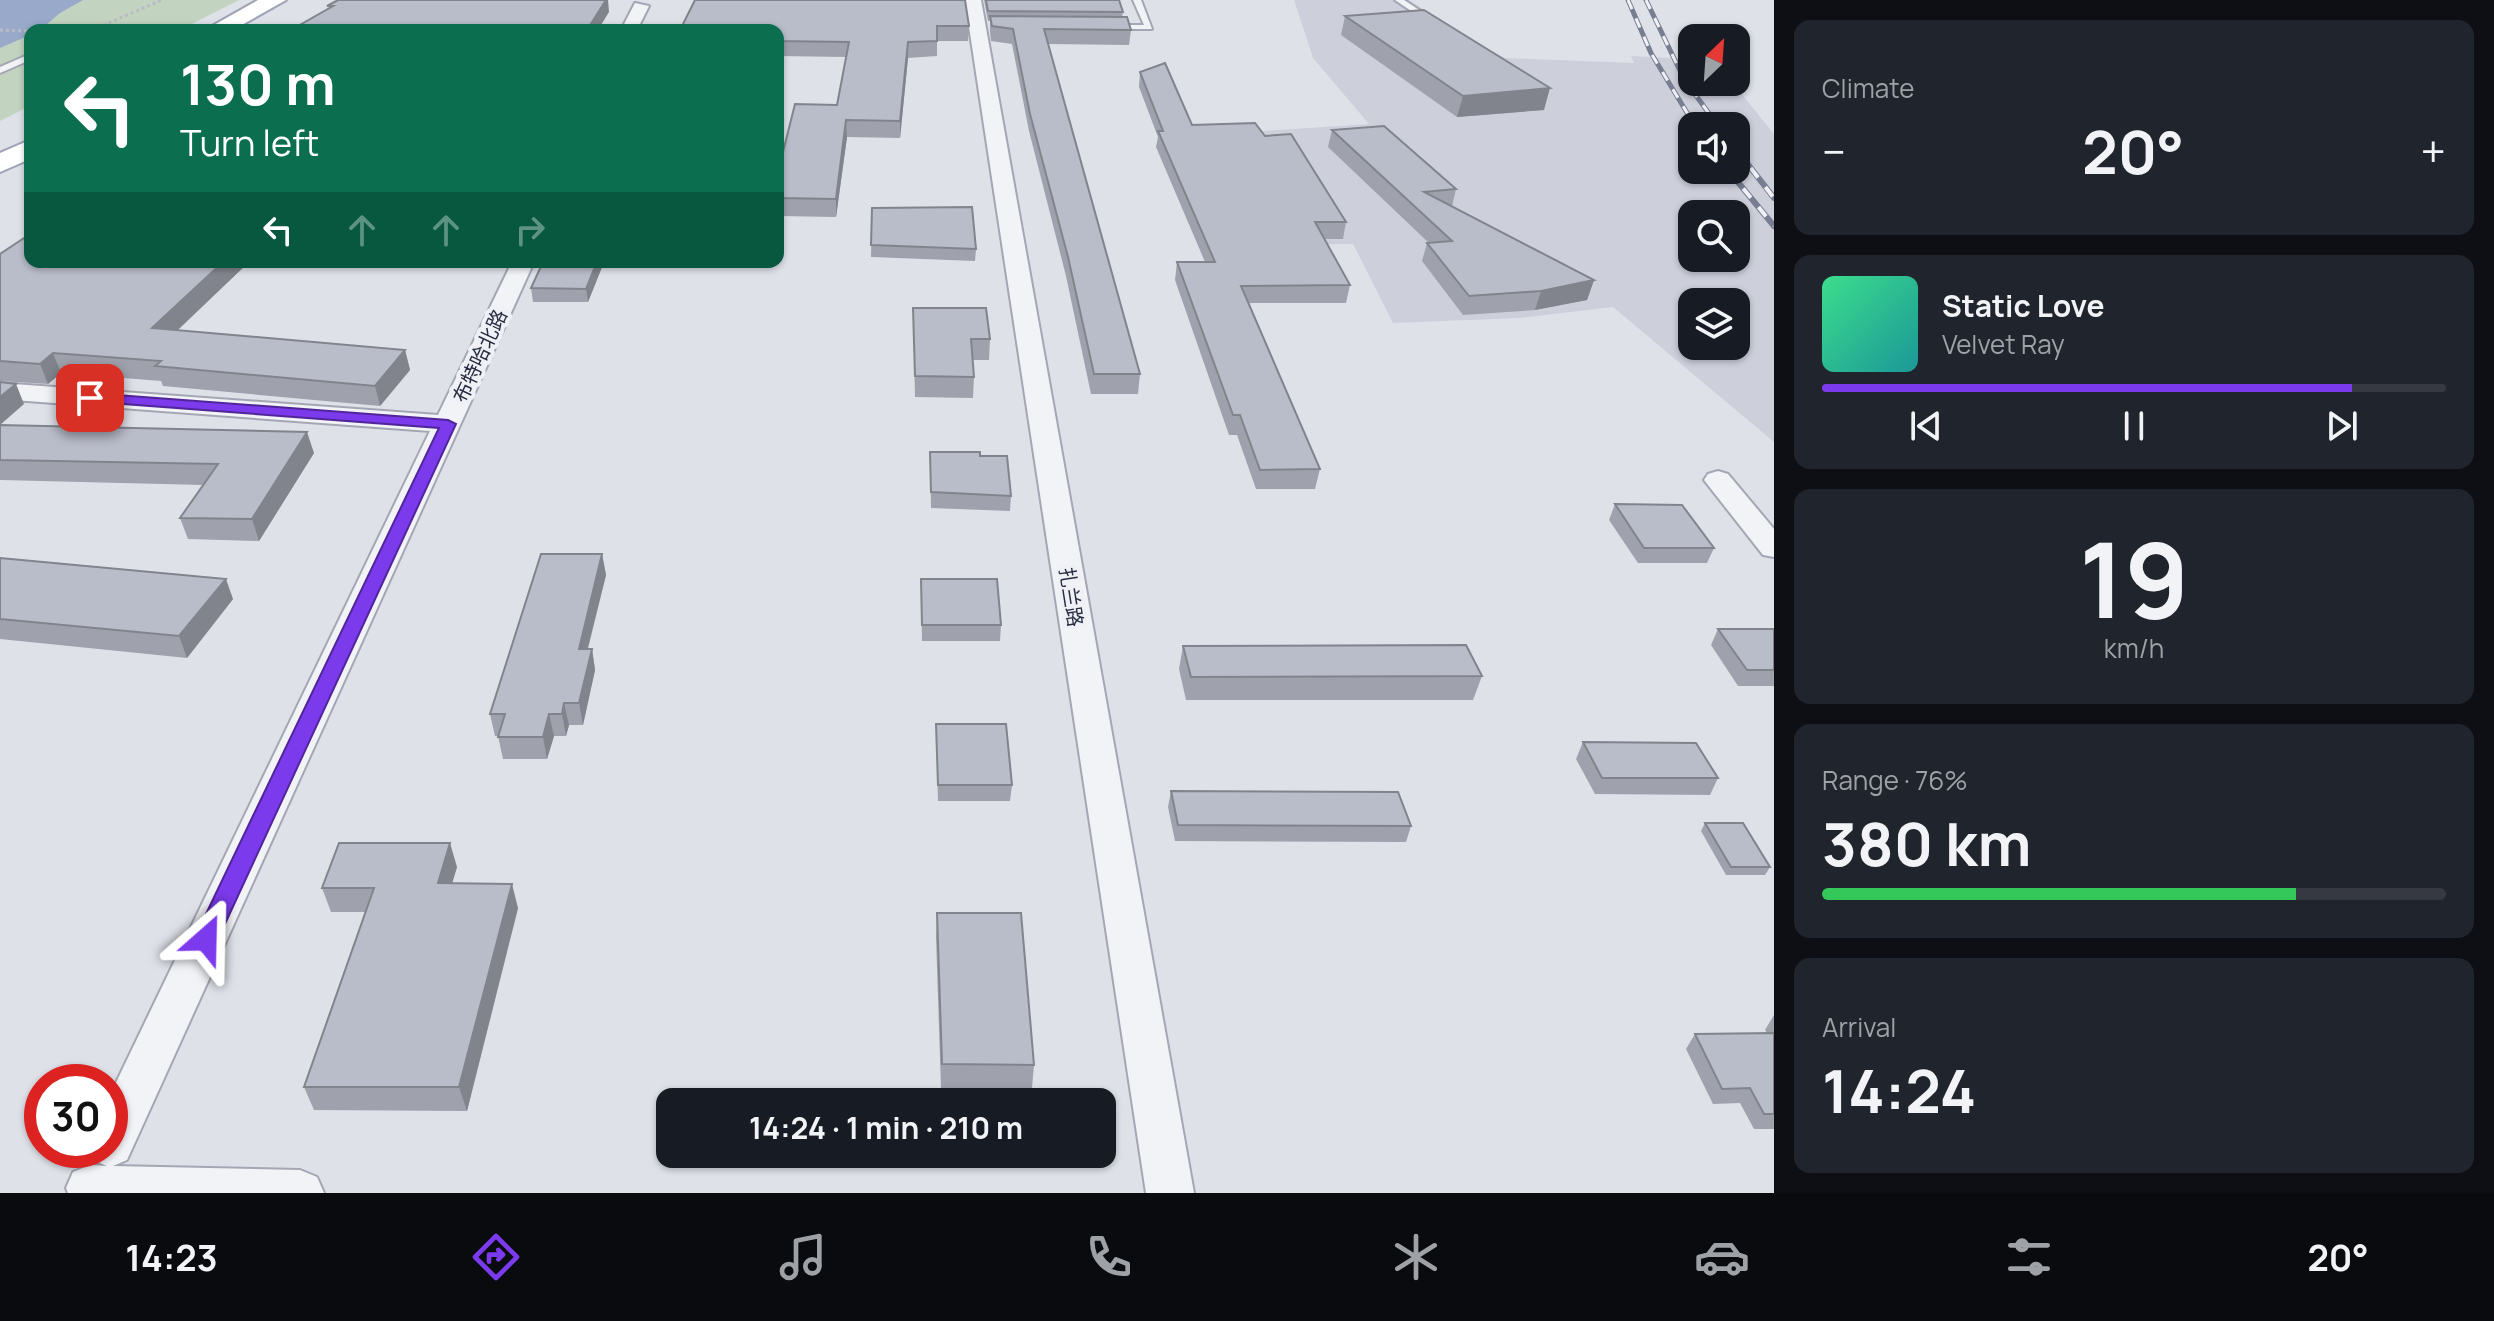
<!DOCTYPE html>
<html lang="en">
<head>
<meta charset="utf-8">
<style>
	body { margin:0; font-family:Manrope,"Noto Sans SC",sans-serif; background:#20242c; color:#f1f3f6; height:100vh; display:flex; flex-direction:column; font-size:30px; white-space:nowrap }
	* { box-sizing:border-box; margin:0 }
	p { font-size:26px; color:#9ea1a6 }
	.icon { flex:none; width:44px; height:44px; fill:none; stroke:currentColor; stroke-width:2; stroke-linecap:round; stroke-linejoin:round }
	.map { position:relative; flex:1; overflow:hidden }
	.details { display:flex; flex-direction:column; gap:20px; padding:20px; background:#0d0f14; width:720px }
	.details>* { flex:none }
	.top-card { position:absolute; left:24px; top:24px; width:760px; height:244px; border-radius:16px; box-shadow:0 2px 6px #0004; background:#0b6e4f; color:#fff; overflow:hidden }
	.needle { width:52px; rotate:25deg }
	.fabs { position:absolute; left:1678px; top:24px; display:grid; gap:16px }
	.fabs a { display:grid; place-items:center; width:72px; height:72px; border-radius:16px; background:#171b24; box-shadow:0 2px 6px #0004; font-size:40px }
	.speed { position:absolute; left:24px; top:1064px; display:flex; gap:16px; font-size:40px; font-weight:700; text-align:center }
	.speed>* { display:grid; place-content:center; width:104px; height:104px; border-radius:50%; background:#171b24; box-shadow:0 2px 6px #0004; line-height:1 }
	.speed .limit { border:12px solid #d22; background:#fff; color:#111 }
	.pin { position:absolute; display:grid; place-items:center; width:68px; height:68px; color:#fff; margin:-34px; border-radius:16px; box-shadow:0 4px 12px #0006 }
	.me { position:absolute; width:88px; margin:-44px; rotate:25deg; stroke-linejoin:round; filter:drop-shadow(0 0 6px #0008) }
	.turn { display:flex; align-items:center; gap:28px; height:168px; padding:0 24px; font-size:36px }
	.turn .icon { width:104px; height:104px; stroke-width:2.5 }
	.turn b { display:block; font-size:56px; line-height:68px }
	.lanes { display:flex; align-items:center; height:76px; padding:0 24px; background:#0003; justify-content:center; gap:40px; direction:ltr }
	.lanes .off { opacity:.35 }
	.big { font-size:60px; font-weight:700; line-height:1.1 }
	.details .widget { flex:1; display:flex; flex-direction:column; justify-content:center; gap:12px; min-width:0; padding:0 28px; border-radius:16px; background:#20242c }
	.details .dial { align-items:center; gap:0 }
	.dial b { font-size:104px; line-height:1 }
	.song { display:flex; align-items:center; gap:24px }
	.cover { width:96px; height:96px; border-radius:12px; background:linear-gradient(135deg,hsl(150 70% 55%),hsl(180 70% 35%)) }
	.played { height:8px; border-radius:4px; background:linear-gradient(90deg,#7c3aed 85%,#363941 85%) }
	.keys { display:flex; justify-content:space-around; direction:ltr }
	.heat { display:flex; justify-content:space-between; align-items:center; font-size:44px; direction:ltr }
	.charge { height:12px; border-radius:6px; background:linear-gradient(90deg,#34c759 76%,#363941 0) }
	.trip { position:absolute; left:656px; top:1088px; width:460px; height:80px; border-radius:16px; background:#171b24; box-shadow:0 2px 6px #0004; font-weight:700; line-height:80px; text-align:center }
	.tab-bar { display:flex; height:128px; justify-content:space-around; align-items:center; background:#090b0e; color:#9ea1a6 }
	.tab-bar .icon { width:56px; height:56px }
	.tab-bar .active { color:#7c3aed }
	.tab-bar b { font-size:36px; color:#f1f3f6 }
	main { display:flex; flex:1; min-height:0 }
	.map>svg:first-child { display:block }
	.built { fill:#cdd0db; fill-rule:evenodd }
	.green { fill:#c2d3c0 }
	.water { fill:#99a9c9 }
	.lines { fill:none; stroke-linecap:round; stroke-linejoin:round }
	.service-casing { stroke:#a4a7b3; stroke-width:4 }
	.minor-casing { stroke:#a4a7b3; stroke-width:4 }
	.primary-casing { stroke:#9ea3b5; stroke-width:4 }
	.path { stroke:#b9bcc4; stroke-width:3; stroke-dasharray:3 3; stroke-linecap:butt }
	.service { fill:#f2f3f7; fill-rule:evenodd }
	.minor { fill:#f2f3f7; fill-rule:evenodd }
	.primary { fill:#fff; fill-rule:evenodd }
	.rail-far1-casing { stroke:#787e92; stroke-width:5 }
	.rail-casing { stroke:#787e92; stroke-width:6 }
	.rail-far1 { stroke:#eff1f6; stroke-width:3; stroke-dasharray:10; stroke-linecap:butt }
	.rail { stroke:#eff1f6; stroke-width:4; stroke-dasharray:12; stroke-linecap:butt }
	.wall { fill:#9fa2ad }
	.shaded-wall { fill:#82848d }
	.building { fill:#b9bcc9; stroke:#82848d; stroke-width:2 }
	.route { fill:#7c3aed; stroke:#51269a; stroke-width:2 }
	.labels { text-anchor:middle; stroke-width:8; stroke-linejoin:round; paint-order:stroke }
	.street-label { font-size:20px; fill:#282d40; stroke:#eff1f6 }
</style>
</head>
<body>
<main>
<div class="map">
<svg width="1774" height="1193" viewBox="0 0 1774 1193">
	<rect width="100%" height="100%" fill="#dfe1e9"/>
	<path class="built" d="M1294 0H1409L1466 38 1505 58 1634 63 1631 56 1692 59V82H1732L1774 134V442L1613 307 1519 318 1393 323 1353 244 1268 245 1217 134 1369 124 1313 58ZM1692 126H1736V170H1692ZM1692 214H1736V258H1692ZM1692 302H1736V346H1692Z"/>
	<path class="green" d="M0 0H239L180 30H30V106L0 121Z"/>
	<path class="water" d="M0 0H83L60 13 40 30H30V35L0 48Z"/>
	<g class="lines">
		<g class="service-casing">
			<g id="service">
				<path d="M1133 0H1141L1152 29H1105L1108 25H1144Z"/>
				<path d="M1395 0H1404L1439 23 1432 25Z"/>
				<path d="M30 54V60L0 73V67Z"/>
			</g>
		</g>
		<g class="minor-casing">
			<g id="minor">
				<path d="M965 0H981L1194 1193H1146Z"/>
				<path d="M635 3 649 6 637 30H621Z"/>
				<path d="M512 262H534L127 1160 113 1166 300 1170 317 1177 324 1193H68L66 1188 73 1172 90 1165 107 1166 93 1160 89 1150H110V1095L430 431 0 399V383L438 415Z"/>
				<path d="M1718 471 1728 474 1774 529V557L1763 555 1704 480 1708 474Z"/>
			</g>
		</g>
		<g class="primary-casing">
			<g id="primary">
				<path d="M258 0H286L233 30H205Z"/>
				<path d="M30 140V159L0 172V153Z"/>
			</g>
		</g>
		<g class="path">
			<path d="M0 30 30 31"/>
			<path d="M92 30 162 0"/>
		</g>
		<use href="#service" class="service"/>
		<use href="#minor" class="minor"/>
		<use href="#primary" class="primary"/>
		<g class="rail-far1-casing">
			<g id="rail-far1">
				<path d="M1628 0 1651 53 1695 126"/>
				<path d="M1646 0 1684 79 1718 126"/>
			</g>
		</g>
		<g class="rail-casing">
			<g id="rail">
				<path d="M1736 149 1774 198"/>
				<path d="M1728 170 1774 226"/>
			</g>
		</g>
		<use href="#rail-far1" class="rail-far1"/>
		<use href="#rail" class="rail"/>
	</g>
	<g class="wall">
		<path d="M695 0 969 26 968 41H937V56L908 58 900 138 847 137 836 217 778 216V172L837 105 846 57 778 56V30Z"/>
		<path d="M984 0H1119L1123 12 1122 17 1131 30 1129 45 1048 44 1140 374 1138 394H1091L1066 276 1029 131 1012 44 991 41 990 31V21H988Z"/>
		<path d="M1345 16 1544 110 1457 117 1341 35Z"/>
		<path d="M1140 72 1192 125 1265 136 1346 222 1343 239H1324L1350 285 1346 303H1249L1320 469 1315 489H1256L1237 435H1229L1175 280 1177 262H1205L1156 147 1158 137 1139 87Z"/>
		<path d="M1332 130 1456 189 1452 206 1594 280 1587 300 1535 310 1463 315 1422 261 1427 243H1429L1328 147Z"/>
		<path d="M872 208 976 249 975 261 871 257Z"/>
		<path d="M0 254 249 262 177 330 405 350 410 370 380 406 163 386 161 381 61 373 48 384 0 381Z"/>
		<path d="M543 262H604L588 302H533L531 288Z"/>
		<path d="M913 308 990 339 989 360H973L974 377 973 398 915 397Z"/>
		<path d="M0 425 314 453 259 541 188 539 180 518 203 485 0 480Z"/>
		<path d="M930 452 980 456 1011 496 1010 511 931 508Z"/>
		<path d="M1615 504 1714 548 1707 563H1638L1609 520Z"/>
		<path d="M602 554 606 575 588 649H592L595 670 583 725H569L566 736H554L547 759H503L498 736H495L490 714Z"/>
		<path d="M0 558 233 599 187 658 0 639Z"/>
		<path d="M921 579 1001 625 1000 641H922Z"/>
		<path d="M1718 629H1774V686H1738L1711 645Z"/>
		<path d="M1183 646 1482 676 1473 700H1186L1179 669Z"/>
		<path d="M936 724 1012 785 1010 801H938Z"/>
		<path d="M1583 742 1718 778 1710 795 1595 794 1576 759Z"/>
		<path d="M1171 791 1411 826 1406 842 1175 841 1168 807Z"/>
		<path d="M1705 823 1770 867 1765 875H1726L1701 831Z"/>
		<path d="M457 867 452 883 518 908 467 1111 314 1110 304 1087 365 912H331L322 888Z"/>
		<path d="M937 913 1034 1065 1032 1088H941L936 937Z"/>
		<path d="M1774 1015V1129H1754L1740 1103 1713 1104 1686 1049 1695 1034 1767 1033 1765 1030Z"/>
	</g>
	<g class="shaded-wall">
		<path d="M606 0H608L609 12 598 30H587Z"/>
		<path d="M908 42V58L900 138V121Z"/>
		<path d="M1550 88 1544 110 1457 117 1463 96Z"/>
		<path d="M846 120 847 137 836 217V199Z"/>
		<path d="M223 262H249L159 348 152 328Z"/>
		<path d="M597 262H604L588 302 586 289Z"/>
		<path d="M1594 280 1587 300 1535 310 1541 291Z"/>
		<path d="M405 350 410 370 380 406 375 386Z"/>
		<path d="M53 353 61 373 48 384 40 364Z"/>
		<path d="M16 384 24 404 0 425V397Z"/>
		<path d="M307 432 314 453 259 541 252 519Z"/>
		<path d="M602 554 606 575 582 670 579 649Z"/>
		<path d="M226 579 233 599 187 658 179 636Z"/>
		<path d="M592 649 595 670 583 725 579 703Z"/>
		<path d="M564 703 569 725 566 736 562 714Z"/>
		<path d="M549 714 554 736 547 759 543 737Z"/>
		<path d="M450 843 457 867 445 907 438 883Z"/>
		<path d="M512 884 518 908 467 1111 459 1087Z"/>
	</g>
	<g class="building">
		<path d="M338 0H606L587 30H598H291L333 6H327Z"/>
		<path d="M695 0H965L969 26H937V41L908 42 900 121 846 120 836 199 778 198V172L795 104 837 105 849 42 778 41V30H680Z"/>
		<path d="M986 0H1119L1123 12 988 11Z"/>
		<path d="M1424 10 1550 88 1463 96 1345 16Z"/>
		<path d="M990 16 1127 17 1131 30 1044 29 1140 374H1094L1068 257 1030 114 1013 29 992 26Z"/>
		<path d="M1165 63 1192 125 1255 123 1265 136 1291 134 1346 222H1315L1350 285 1241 286 1320 469 1260 470 1240 415H1233L1177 262H1215L1158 131H1163L1140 72Z"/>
		<path d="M1384 126 1456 189 1424 192 1594 280 1541 291 1469 296 1427 243 1452 241 1332 130Z"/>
		<path d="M972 207 976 249 871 245 872 208Z"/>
		<path d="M30 234V262H223L152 328 405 350 375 386 155 366 161 361 53 353 40 364 0 361V254Z"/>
		<path d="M543 262H597L586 289 531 288Z"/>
		<path d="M913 308H986L990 339H971L974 377 915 376Z"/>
		<path d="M0 382 16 384 0 397Z"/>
		<path d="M0 425 307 432 252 519 180 518 218 464 0 460Z"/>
		<path d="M930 452H980V456H1007L1011 496 931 492Z"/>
		<path d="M1615 504 1682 505 1714 548H1644Z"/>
		<path d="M541 554H602L579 649H592L579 703H564L562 714H549L543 737H498L505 714H490Z"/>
		<path d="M0 558 226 579 179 636 0 619Z"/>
		<path d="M921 579H997L1001 625H922Z"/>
		<path d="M1718 629H1774V670H1747Z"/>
		<path d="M1466 645 1482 676 1191 677 1183 646Z"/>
		<path d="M936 724H1006L1012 785H938Z"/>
		<path d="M1583 742 1696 743 1718 778H1602Z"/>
		<path d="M1171 791 1398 792 1411 826 1178 825Z"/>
		<path d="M1705 823H1743L1770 867H1731Z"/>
		<path d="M339 843H450L438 883 512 884 459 1087H304L374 888H322Z"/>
		<path d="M937 913H1021L1034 1065 942 1064Z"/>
		<path d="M1774 1033V1114H1764L1750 1088 1722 1089 1695 1034Z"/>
	</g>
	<path class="route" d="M90 393 448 420 456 424 218 939 214 946 206 949 197 946 194 939 439 428 84 401V395Z"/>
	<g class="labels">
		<g class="street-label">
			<text transform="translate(480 356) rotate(-65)" y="7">布特哈北路</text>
			<text transform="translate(1071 597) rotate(81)" y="7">扎兰路</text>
		</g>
	</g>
</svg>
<div class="fabs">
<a><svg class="needle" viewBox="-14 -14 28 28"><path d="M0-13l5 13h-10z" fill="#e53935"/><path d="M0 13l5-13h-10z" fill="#9ea1a6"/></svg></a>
<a><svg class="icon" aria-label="sound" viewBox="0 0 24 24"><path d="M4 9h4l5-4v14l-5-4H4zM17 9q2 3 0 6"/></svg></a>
<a><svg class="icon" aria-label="search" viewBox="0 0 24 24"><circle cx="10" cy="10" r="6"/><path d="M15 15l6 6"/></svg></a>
<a><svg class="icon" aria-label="layers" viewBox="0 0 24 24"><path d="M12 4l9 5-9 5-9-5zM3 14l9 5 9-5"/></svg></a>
</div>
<div class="speed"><div class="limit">30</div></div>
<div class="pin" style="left:90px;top:398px;background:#d93025"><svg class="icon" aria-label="arrive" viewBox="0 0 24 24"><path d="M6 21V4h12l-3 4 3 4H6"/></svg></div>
<svg class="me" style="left:206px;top:939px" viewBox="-20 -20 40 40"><path d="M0-17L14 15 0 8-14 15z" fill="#7c3aed" stroke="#fff" stroke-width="4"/></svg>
<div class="trip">14:24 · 1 min · 210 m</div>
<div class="top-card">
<div class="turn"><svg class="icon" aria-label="left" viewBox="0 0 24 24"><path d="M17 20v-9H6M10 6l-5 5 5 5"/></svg><div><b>130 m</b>Turn left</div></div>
<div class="lanes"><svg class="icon" aria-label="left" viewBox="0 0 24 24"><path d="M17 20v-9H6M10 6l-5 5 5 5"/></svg><svg class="icon off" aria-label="ahead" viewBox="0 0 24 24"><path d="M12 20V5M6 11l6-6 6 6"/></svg><svg class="icon off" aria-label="ahead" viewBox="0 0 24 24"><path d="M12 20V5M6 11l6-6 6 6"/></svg><svg class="icon off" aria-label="right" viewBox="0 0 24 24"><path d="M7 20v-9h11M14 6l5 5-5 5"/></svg></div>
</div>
</div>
<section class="details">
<div class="widget"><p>Climate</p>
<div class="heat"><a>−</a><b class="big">20°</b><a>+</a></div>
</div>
<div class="widget">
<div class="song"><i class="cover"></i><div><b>Static Love</b><p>Velvet Ray</p></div></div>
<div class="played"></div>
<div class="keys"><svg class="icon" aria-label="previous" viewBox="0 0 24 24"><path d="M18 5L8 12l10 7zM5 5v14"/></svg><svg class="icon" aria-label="pause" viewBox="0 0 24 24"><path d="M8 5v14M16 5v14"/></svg><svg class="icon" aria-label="next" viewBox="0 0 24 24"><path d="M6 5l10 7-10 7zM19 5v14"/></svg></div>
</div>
<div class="widget dial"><b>19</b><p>km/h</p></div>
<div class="widget"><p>Range · 76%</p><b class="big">380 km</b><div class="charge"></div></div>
<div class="widget"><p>Arrival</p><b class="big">14:24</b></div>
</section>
</main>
<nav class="tab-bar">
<b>14:23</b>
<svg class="icon active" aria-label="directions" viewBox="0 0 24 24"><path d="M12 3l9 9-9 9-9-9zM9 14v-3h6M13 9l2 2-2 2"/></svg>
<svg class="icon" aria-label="music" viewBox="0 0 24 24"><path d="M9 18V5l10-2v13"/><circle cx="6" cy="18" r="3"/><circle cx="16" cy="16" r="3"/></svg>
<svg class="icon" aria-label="phone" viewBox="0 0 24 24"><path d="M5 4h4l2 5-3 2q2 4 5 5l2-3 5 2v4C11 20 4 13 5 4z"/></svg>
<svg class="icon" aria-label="climate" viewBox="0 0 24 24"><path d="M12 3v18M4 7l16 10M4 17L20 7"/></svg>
<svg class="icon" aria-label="car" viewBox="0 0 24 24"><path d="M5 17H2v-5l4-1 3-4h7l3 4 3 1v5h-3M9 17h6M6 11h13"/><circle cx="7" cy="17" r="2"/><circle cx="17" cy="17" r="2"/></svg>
<svg class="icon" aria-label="filters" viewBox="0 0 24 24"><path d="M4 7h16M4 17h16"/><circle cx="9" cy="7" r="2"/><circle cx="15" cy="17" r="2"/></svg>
<b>20°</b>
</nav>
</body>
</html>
